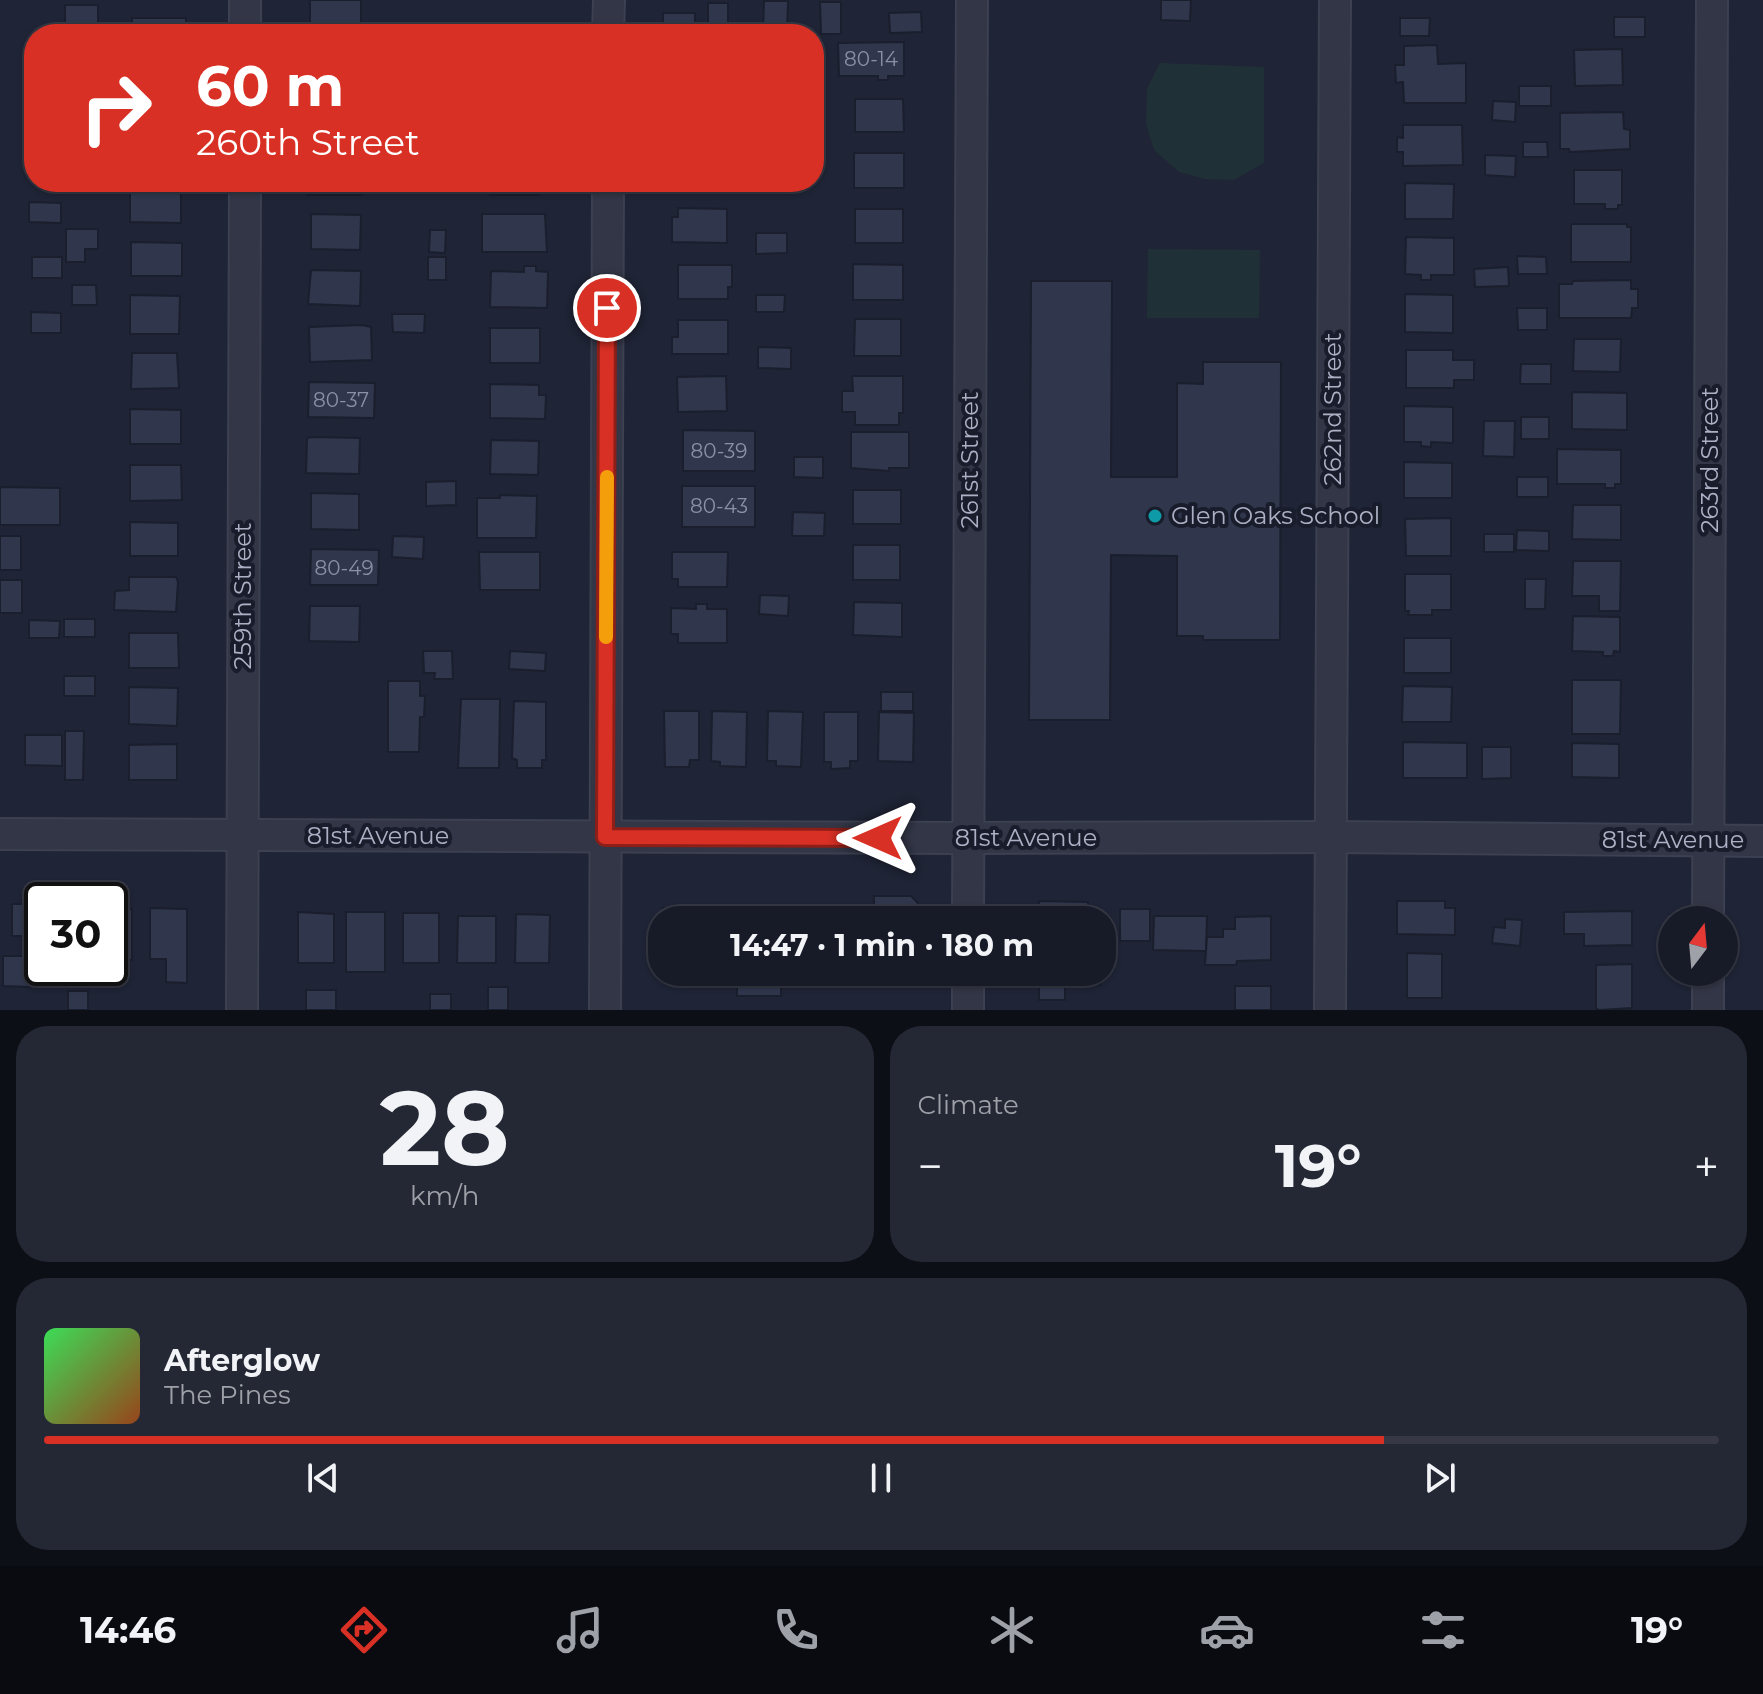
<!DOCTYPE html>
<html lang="en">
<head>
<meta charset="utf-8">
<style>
	body { margin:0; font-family:Montserrat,sans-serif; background:#242834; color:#f1f3f6; height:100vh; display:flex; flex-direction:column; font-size:30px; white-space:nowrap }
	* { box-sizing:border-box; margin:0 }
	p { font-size:26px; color:#9ea1a8 }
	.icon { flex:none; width:44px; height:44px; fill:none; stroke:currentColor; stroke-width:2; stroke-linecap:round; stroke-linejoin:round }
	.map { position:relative; height:1010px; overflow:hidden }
	.side { display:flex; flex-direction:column; gap:16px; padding:16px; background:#0d0f16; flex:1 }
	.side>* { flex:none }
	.hud { position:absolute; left:24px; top:24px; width:800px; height:168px; border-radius:32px; box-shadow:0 2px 6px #0004,0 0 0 2px #363945; background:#d93025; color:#fff; overflow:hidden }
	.needle { width:52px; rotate:16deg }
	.buttons { position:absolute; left:1658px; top:906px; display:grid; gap:16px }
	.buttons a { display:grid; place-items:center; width:80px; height:80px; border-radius:50%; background:#171b28; box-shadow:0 2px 6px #0004,0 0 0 2px #363945; font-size:40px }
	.speed { position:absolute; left:24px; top:882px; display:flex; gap:16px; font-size:40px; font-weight:700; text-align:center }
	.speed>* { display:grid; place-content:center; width:104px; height:104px; border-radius:50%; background:#171b28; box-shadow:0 2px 6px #0004,0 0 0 2px #363945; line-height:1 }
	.speed .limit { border:4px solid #111; border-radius:12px; background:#fff; color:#111 }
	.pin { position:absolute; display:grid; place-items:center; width:68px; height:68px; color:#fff; margin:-34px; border:4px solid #fff; border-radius:50%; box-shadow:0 2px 8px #0007 }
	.me { position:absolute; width:88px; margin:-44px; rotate:270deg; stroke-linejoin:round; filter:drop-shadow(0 0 6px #0008) }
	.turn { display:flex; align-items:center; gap:28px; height:168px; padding:0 40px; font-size:36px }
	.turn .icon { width:104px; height:104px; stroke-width:2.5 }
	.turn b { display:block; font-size:56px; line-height:68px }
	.big { font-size:60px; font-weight:700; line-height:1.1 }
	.side .widget { flex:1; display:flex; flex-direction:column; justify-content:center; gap:12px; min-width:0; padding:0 28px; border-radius:32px; background:#242834 }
	.side .dial { align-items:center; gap:0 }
	.dial b { font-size:104px; line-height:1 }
	.song { display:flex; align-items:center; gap:24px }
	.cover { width:96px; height:96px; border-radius:12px; background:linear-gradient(135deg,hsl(130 70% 55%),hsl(20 70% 35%)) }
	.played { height:8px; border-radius:4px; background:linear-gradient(90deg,#d93025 80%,#363945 80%) }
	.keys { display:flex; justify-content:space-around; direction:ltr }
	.heat { display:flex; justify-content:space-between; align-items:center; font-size:44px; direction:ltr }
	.side .tiles { flex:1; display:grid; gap:16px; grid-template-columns:1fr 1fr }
	.widget:last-child { grid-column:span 2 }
	.trip { position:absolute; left:648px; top:906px; width:468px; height:80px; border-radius:32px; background:#171b28; box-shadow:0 2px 6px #0004,0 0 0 2px #363945; font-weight:700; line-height:80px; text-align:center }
	.tab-bar { display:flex; height:128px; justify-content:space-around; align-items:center; background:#090b10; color:#9ea1a8 }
	.tab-bar .icon { width:56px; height:56px }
	.tab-bar .selected { color:#d93025 }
	.tab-bar b { font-size:36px; color:#f1f3f6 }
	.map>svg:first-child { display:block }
	.green { fill:#203037 }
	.building { fill:#30374d; stroke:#1a1e2d; stroke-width:2 }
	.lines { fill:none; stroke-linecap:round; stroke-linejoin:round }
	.minor-casing { stroke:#3c4050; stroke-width:34 }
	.minor { stroke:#323646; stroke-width:30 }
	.route-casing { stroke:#8d1f18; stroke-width:20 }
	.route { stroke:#d93025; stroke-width:14 }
	.slow { stroke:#f59e0b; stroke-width:14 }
	.culture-dot { fill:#0f9aa8; stroke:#181c2b; stroke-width:3 }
	.labels { text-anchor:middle; stroke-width:8; stroke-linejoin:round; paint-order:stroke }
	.number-label { font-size:20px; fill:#8b90a4 }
	.street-label { font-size:24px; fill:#acb0c4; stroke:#181c2b }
	.poi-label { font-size:24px; fill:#acb0c4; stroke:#181c2b; text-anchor:start }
</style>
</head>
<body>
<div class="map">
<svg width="1763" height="1010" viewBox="0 0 1763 1010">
	<rect width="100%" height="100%" fill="#1f2436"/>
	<g class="green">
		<path d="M1160 63 1264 67V163L1234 180 1205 179 1179 172 1154 150 1146 124 1147 89Z"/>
		<path d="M1148 249 1260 250 1259 318H1147Z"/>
	</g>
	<g class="building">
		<path d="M310 0H361V25L310 26Z"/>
		<path d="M1161 0H1191L1190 21 1161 20Z"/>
		<path d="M764 1H788L787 33 763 32Z"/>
		<path d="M820 2H841V34H821Z"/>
		<rect x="708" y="3" width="20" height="31"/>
		<rect x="65" y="5" width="33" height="29"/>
		<path d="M921 12 922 32 890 33 889 13Z"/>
		<rect x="663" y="13" width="32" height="21"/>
		<rect x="1614" y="17" width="31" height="20"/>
		<path d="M132 18H186V34H109V23H132Z"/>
		<path d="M1400 18H1430L1429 36H1400Z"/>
		<path d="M904 42V76H888V80H878V76H839L838 43Z"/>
		<path d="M1437 45 1438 64 1466 63V103H1404L1403 82 1396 83 1395 65H1404V46Z"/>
		<path d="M1622 49 1623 85 1575 86 1574 50Z"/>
		<rect x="1519" y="86" width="32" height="20"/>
		<path d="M855 99H903L904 132H855Z"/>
		<path d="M1493 101 1516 102 1515 122 1492 120Z"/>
		<path d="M1623 112 1624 129 1630 130V149L1570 152 1569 149H1560V113Z"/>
		<path d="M1403 125H1462L1463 165 1403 166V152H1397V137L1403 138Z"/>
		<path d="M1523 142H1547L1548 157H1523Z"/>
		<rect x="854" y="153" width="50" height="35"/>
		<path d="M1485 155 1516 156 1515 177 1485 175Z"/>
		<path d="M1574 170H1622V205H1618V209H1605V204H1574Z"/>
		<rect x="307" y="182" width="55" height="13"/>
		<rect x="490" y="182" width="49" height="13"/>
		<rect x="679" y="182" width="48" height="5"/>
		<path d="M1405 183 1454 184 1453 219H1405Z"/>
		<path d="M130 184 181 185V223L130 222Z"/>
		<path d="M29 202 61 203V223L29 222Z"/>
		<path d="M678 208 727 209V243L672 242V217H678Z"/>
		<rect x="855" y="209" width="48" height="34"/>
		<path d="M311 214 361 215 360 250 311 249Z"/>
		<path d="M482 214H545L547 252H482Z"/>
		<path d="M1571 224H1627V227H1631V262H1571Z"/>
		<path d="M66 229H98V249H85V262H66Z"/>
		<path d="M430 230H446L445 253 429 252Z"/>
		<path d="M756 233H787V253L756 254Z"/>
		<path d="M1406 237 1454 238V275H1431V280H1421V275L1405 274Z"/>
		<path d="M131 242 182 243V276H131Z"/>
		<path d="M1517 256 1546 257 1547 274H1518Z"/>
		<rect x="32" y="257" width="30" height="21"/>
		<rect x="428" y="257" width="18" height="23"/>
		<path d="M853 264 903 265V300H853Z"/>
		<path d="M678 265H732V287H728V299H678Z"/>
		<path d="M524 266H536V271L548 272 547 308 490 307 491 271 524 272Z"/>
		<path d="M1508 267 1509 286 1475 287 1474 269Z"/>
		<path d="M311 270 361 271 360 306 308 304Z"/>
		<path d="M1631 280V289H1638V308H1632L1631 318H1559V284H1572L1573 281Z"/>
		<path d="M1031 281H1112L1111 477H1177V383L1203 384V362H1281L1280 640H1203V636H1177V556L1111 555 1110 720H1029Z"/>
		<path d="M72 285H96L97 305H72Z"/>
		<path d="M1405 294 1453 295V333L1405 332Z"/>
		<path d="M130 295 180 296 179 334H130Z"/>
		<path d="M756 295H785L784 312H756Z"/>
		<path d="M1517 308H1547V330H1518Z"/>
		<path d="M31 312 61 313V333H31Z"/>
		<path d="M392 314H425L424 333 393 332Z"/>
		<path d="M855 319H901V356H854Z"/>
		<path d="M678 320H728V354H672V337H678Z"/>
		<path d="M362 325 371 327 372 360 310 362 309 327Z"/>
		<rect x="490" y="328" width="50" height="35"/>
		<path d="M1574 339H1621L1620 372 1573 371Z"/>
		<path d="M758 347 791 348V369L758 368Z"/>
		<path d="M1406 350H1453V360H1474V380H1454V388H1406Z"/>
		<path d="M132 353H177L179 388 131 389Z"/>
		<path d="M1521 364H1551V384H1520Z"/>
		<path d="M726 376 727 411 678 412 677 377Z"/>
		<path d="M852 376H903V413H899V425H855V412H842V391H853Z"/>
		<path d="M309 382 375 383 374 418 308 417Z"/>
		<path d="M490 384 539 385V395H546L545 419 490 418Z"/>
		<path d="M1572 392 1627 393V430L1572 429Z"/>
		<path d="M1404 406 1453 407V443L1431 442V447L1421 446V442H1404Z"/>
		<path d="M130 409 181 410V444H130Z"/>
		<rect x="1521" y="417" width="28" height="22"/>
		<path d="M1484 421H1515L1514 457 1483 456Z"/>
		<path d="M683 430 755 431V471H683Z"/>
		<path d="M851 432H909V468H889V471L851 468Z"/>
		<path d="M313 437 360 438 359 474 306 473 307 438Z"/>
		<path d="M491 440 539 441 538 475 490 474Z"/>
		<path d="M1557 449 1621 450V484H1615V488H1605V484H1557Z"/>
		<path d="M794 457H823V478L794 477Z"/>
		<path d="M1404 462 1452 463V498H1404Z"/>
		<path d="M130 465H181L182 500 130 501Z"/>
		<rect x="1517" y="477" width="31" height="20"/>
		<path d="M456 481V505L426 506V482Z"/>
		<rect x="682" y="486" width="73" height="41"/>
		<path d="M0 487 60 488V525H0Z"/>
		<rect x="853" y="490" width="48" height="34"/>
		<path d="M311 493 359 494V530L311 529Z"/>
		<path d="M500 495 537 496 536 538H477V498H500Z"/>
		<path d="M1573 505H1621V540L1572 539Z"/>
		<path d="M793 512 825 513 824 536H792Z"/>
		<path d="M1451 518V556H1406L1405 519Z"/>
		<path d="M130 522 178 523V556H130Z"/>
		<path d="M1517 530 1549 531V551L1516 550Z"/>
		<rect x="1484" y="534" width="30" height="18"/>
		<rect x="0" y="536" width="21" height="34"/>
		<path d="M393 536 424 537 423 559 392 557Z"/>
		<rect x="853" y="545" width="47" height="35"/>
		<path d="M311 549 379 550 378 585H310Z"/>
		<path d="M479 552H540V590H480Z"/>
		<path d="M672 552H728L727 587H678V579H672Z"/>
		<path d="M1573 561H1621L1620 611H1599V596H1572Z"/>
		<path d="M1405 574H1451V610H1432V615H1408L1409 611H1405Z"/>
		<path d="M129 577H176L178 582 176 612 114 610 115 591 129 590Z"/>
		<path d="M1525 579H1546L1545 609H1525Z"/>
		<rect x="0" y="580" width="22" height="33"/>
		<path d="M760 595 789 596 788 616 759 614Z"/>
		<path d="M854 602 902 603V637L853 635Z"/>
		<path d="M696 604H707V609H727V643H678V634H671V608L696 609Z"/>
		<path d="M310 606H360L359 642 309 641Z"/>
		<path d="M1573 616 1620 617V652L1614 651 1613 656H1603V652L1572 651Z"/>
		<rect x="64" y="619" width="31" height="18"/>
		<path d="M29 620 60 621 59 638H29Z"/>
		<path d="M129 633H178L179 668H129Z"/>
		<rect x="1404" y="638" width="47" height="35"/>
		<path d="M423 651H452L453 679H434L435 673H424Z"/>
		<path d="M510 651 546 653 545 671 509 669Z"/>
		<rect x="64" y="676" width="31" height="20"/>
		<path d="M1572 680H1621L1620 734H1572Z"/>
		<path d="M388 681H420V696H425L424 717H420L419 752H388Z"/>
		<path d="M1403 686 1452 687 1451 722H1402Z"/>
		<path d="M129 687 178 688 177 726 129 724Z"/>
		<rect x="881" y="692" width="32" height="19"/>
		<path d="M461 699H500L499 768H458Z"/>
		<path d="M514 701 546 702V760H542V768H517V760L512 758Z"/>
		<path d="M664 711H699V760H690L689 767H665Z"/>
		<path d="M712 711 747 712 746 767 720 766V762L711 761Z"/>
		<path d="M768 711 803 712 801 767 776 766V761H767Z"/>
		<path d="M824 712H858V761H850V768L831 769V762H824Z"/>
		<path d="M879 712 914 713 913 762 878 761Z"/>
		<path d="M65 731H84L83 780H65Z"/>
		<path d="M25 735H62V766L25 765Z"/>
		<path d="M1403 742 1467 743V778H1403Z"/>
		<path d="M1572 743 1619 744V778L1572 777Z"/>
		<path d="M177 744V780H129V745Z"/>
		<path d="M1482 747H1511V778L1482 779Z"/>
		<path d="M874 896H911L918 903V920H858V907H874Z"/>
		<path d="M1039 901 1088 902V920H1038Z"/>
		<path d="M1397 901H1445V908H1455V935L1397 934Z"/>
		<rect x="12" y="904" width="21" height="32"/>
		<path d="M150 908 187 909V983L166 982V959H150Z"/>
		<path d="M662 908H682V914L696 915V920H662V966H660Z"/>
		<rect x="110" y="909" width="22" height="51"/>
		<rect x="1120" y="909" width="30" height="32"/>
		<rect x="794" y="911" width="47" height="9"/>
		<path d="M1632 911V945L1584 946V934H1564V912Z"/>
		<path d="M298 912 334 914V963H298Z"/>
		<rect x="346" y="912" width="39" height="60"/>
		<rect x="403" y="913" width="36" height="50"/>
		<path d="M516 914 550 915 549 963H515Z"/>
		<path d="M458 916H496V963H457Z"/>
		<path d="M1154 916H1207L1206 951 1153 950Z"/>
		<path d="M1271 916V960L1237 961 1236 965H1205L1207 937H1223V929H1235V917Z"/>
		<path d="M1505 919 1522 920 1520 946 1492 943 1494 927 1505 928Z"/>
		<path d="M1407 953 1442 954V998H1407Z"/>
		<path d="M3 956H31V987L3 986Z"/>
		<path d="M1632 964V1008L1599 1010 1596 1008V965Z"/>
		<path d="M668 972H700L699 986 668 985Z"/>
		<rect x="737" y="972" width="44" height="24"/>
		<path d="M1039 972H1101V985L1065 987V1000H1039Z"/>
		<rect x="1235" y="986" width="36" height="24"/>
		<rect x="488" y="987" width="20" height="23"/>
		<rect x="306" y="990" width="30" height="20"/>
		<rect x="68" y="991" width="20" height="19"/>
		<rect x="430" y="994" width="21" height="16"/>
	</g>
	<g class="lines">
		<g class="minor-casing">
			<g id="minor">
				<path d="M245 34V0"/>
				<path d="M608 34 609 0"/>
				<path d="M0 834 969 838 1330 837 1763 841"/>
				<path d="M968 920 972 0"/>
				<path d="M1708 920 1712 0"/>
				<path d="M242 1010 245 182"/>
				<path d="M605 1010 608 182"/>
				<path d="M968 1010V972"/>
				<path d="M1330 1010 1335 0"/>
				<path d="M1708 1010V972"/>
			</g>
		</g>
		<use href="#minor" class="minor"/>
	</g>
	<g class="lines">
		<g class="route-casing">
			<path id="route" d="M607 308 605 837 878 838"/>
		</g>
		<use href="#route" class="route"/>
		<path class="slow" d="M606 637 607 477"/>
	</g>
	<circle class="culture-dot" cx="1155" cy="516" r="8"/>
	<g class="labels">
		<g class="number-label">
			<text x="871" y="66">80-14</text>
			<text x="341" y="407">80-37</text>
			<text x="719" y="458">80-39</text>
			<text x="719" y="513">80-43</text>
			<text x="344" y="575">80-49</text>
		</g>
		<g class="street-label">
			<text transform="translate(1333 409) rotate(-90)" y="8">262nd Street</text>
			<text transform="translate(970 460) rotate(-90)" y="8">261st Street</text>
			<text transform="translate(1710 460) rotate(-90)" y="8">263rd Street</text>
			<text transform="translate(243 596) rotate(-90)" y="8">259th Street</text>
			<text x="378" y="844">81st Avenue</text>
			<text x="1026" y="846">81st Avenue</text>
			<text x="1673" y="848">81st Avenue</text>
		</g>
		<g class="poi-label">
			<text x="1171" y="524">Glen Oaks School</text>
		</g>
	</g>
</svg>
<div class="buttons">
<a><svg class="needle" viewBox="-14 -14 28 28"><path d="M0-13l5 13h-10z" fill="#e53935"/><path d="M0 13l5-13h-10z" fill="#9ea1a8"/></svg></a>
</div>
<div class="speed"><div class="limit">30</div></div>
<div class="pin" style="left:607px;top:308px;background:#d93025"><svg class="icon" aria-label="arrive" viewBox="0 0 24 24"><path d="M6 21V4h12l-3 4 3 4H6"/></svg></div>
<svg class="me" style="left:878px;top:838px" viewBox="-20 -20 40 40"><path d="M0-17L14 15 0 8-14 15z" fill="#d93025" stroke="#fff" stroke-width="4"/></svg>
<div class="trip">14:47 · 1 min · 180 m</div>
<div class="hud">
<div class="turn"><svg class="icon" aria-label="right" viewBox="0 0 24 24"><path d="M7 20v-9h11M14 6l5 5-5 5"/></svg><div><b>60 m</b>260th Street</div></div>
</div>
</div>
<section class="side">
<div class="tiles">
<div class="widget dial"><b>28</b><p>km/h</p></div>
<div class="widget"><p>Climate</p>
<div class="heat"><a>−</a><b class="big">19°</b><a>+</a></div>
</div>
<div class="widget">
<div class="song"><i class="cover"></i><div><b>Afterglow</b><p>The Pines</p></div></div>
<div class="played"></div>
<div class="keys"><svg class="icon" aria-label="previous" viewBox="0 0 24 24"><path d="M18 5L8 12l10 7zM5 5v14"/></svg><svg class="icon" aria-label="pause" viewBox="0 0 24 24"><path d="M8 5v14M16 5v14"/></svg><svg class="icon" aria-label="next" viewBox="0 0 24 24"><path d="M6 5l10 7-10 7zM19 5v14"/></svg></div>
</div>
</div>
</section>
<nav class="tab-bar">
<b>14:46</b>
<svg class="icon selected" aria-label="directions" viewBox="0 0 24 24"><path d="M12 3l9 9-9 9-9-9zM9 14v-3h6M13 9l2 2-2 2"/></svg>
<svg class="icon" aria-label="music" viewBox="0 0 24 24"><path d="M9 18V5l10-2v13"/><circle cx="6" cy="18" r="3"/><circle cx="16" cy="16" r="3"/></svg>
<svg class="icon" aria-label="phone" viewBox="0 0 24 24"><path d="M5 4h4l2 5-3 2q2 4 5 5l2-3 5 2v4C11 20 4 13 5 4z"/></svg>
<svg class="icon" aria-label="climate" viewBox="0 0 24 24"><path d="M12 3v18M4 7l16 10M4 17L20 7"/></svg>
<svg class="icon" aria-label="car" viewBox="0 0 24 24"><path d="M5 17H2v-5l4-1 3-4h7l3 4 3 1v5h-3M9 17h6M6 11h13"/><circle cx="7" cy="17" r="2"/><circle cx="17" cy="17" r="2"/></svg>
<svg class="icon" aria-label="filters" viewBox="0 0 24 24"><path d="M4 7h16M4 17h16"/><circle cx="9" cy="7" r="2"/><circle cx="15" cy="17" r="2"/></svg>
<b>19°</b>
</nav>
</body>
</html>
